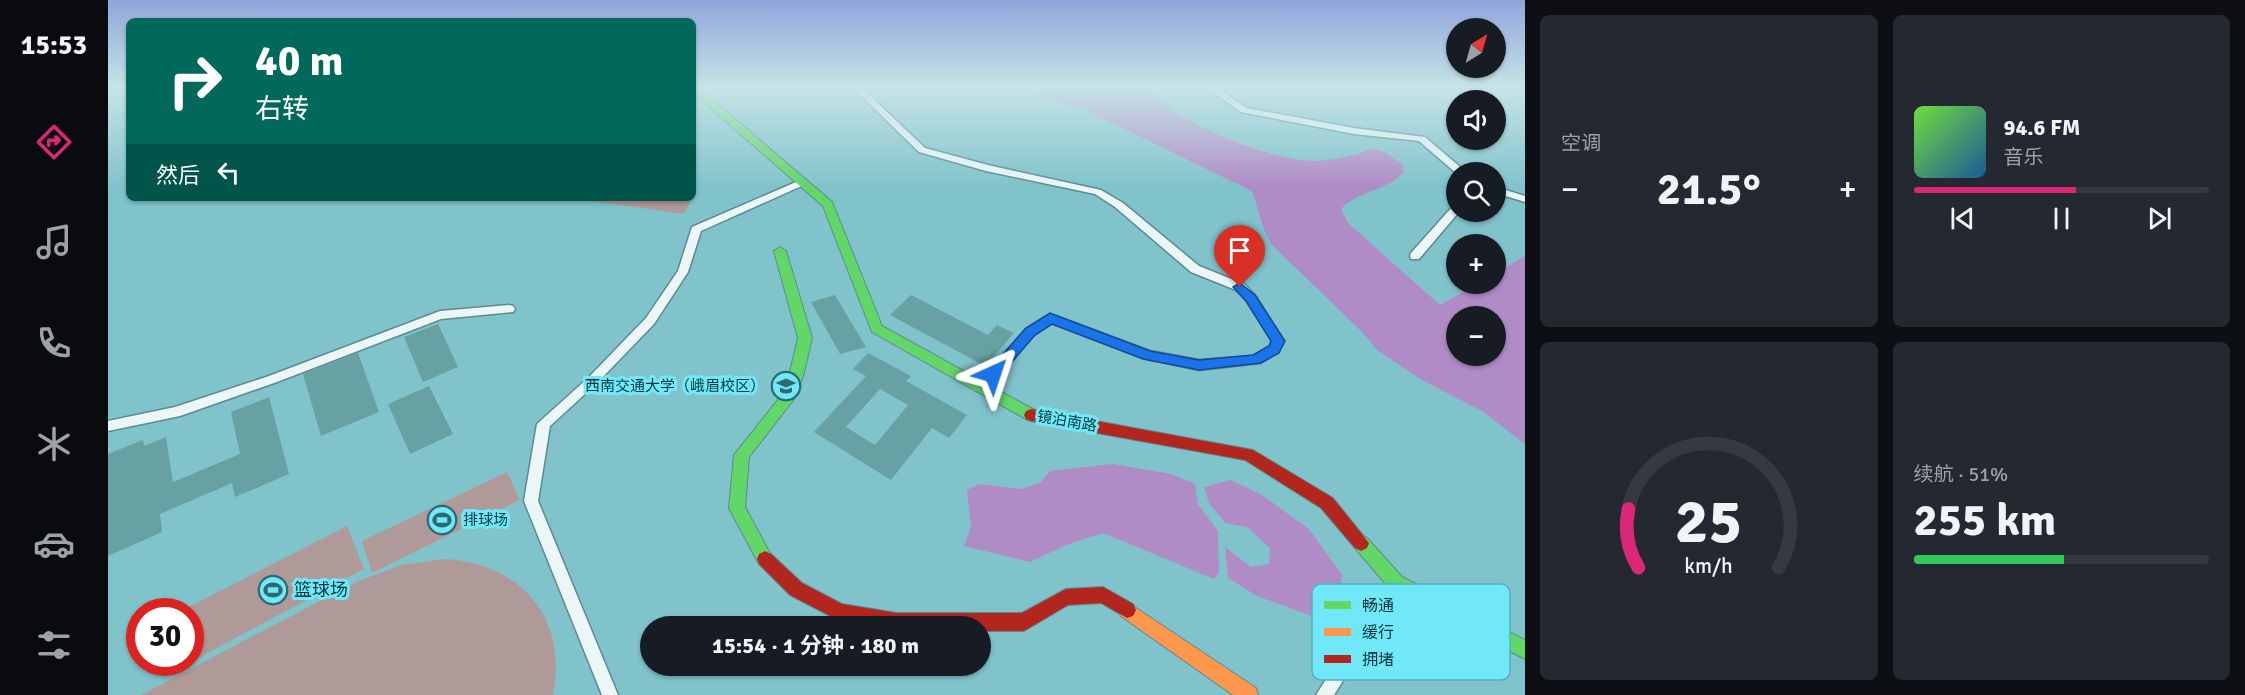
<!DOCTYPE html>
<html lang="zh">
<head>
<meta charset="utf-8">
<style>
	body { margin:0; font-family:Signika,"Noto Sans SC",sans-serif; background:#242831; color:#f1f3f6; height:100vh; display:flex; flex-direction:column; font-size:22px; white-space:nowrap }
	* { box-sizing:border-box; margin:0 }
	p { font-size:20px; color:#9ea1a6 }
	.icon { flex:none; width:33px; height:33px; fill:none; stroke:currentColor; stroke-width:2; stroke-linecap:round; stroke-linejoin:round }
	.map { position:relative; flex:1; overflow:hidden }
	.panel { display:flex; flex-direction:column; gap:15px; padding:15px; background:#0d0f14; width:720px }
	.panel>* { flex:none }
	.top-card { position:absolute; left:18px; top:18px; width:570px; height:183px; border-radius:9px; box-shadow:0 2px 4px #0004; background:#00695c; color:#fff; overflow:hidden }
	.needle { width:39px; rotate:37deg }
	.tools { position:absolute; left:1338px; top:18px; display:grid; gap:12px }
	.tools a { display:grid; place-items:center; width:60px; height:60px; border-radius:50%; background:#171b24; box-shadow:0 2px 4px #0004; font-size:30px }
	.speed { position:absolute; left:18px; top:598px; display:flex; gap:12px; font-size:30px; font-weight:700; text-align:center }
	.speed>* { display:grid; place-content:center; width:78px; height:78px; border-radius:50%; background:#171b24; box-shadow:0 2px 4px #0004; line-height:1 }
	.speed .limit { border:9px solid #d22; background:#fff; color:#111 }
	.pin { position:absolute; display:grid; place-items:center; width:51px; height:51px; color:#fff; margin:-62px -26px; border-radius:50% 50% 50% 0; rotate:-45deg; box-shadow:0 0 6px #0007 }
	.pin .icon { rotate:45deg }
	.me { position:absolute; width:66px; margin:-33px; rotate:42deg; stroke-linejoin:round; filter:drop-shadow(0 0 4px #0008) }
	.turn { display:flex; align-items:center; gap:21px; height:126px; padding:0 30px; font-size:27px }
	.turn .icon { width:78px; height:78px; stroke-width:2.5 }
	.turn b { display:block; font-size:42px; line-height:51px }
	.then { display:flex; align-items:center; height:57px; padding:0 30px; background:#0003; gap:12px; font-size:22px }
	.big { font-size:45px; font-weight:700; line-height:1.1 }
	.panel .tile { flex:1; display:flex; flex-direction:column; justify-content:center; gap:9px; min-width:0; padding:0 21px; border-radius:9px; background:#242831 }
	.panel .dial { align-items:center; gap:0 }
	.dial svg { height:156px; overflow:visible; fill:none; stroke:#363941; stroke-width:7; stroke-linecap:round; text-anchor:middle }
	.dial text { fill:#f1f3f6; stroke:none }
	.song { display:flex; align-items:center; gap:18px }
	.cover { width:72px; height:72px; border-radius:9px; background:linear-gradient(135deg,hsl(100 70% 55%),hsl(210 70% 35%)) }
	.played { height:6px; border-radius:3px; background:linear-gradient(90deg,#db2777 55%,#363941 55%) }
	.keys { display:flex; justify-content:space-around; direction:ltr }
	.heat { display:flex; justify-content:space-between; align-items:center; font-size:33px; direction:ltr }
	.charge { height:9px; border-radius:4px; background:linear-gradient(90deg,#34c759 51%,#363941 0) }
	.panel .tiles { flex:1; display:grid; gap:15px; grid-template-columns:repeat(2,1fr) }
	.trip { position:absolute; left:532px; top:616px; width:351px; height:60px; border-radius:30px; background:#171b24; box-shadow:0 2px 4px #0004; font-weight:700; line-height:60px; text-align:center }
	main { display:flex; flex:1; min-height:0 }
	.tab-bar { display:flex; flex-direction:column; width:108px; justify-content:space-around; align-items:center; background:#090b0e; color:#9ea1a6 }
	.tab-bar .icon { width:42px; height:42px }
	.tab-bar .current { color:#db2777 }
	.tab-bar b { font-size:27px; color:#f1f3f6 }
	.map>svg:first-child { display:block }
	.green { fill:#b09a99 }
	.water { fill:#b08cc7; fill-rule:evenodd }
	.building { fill:#67a1a3; fill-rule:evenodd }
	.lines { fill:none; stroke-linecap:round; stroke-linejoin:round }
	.street-casing { stroke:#5a8b92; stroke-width:3 }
	.fast-casing { stroke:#5a8b92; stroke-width:2 }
	.slow-casing { stroke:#5a8b92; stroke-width:2 }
	.jam-casing { stroke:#5a8b92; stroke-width:2 }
	.street { fill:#ecf6f7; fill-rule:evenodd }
	.fast { fill:#63d668; fill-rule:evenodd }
	.slow { fill:#ff974d; fill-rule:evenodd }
	.jam { fill:#b3261e; fill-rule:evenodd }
	.route { fill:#1a73e8; stroke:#114b97; stroke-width:1.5 }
	.labels { text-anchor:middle; stroke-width:6; stroke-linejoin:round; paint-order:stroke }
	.poi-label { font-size:15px; fill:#00383e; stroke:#70e8f8; text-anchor:end }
	.street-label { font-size:15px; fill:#00383e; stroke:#70e8f8 }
	.near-poi-label { font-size:18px; fill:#00383e; stroke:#70e8f8; text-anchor:start }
	.key { fill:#70e8f8; stroke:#4eb3c0; stroke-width:1.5 }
	.key-label { font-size:16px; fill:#00383e }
</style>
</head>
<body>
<main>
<nav class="tab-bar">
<b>15:53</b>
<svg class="icon current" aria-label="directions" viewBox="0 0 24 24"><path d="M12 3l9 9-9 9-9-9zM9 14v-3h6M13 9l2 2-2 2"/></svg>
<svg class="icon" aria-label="music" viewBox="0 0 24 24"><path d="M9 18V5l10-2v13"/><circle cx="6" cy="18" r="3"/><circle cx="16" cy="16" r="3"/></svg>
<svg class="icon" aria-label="phone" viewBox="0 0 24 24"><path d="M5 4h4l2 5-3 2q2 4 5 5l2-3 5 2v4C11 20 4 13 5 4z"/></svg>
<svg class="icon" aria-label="climate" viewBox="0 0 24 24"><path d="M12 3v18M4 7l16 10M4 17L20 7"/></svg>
<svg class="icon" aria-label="car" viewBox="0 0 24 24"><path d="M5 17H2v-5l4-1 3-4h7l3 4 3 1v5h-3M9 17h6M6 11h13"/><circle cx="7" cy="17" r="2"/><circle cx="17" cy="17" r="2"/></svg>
<svg class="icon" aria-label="filters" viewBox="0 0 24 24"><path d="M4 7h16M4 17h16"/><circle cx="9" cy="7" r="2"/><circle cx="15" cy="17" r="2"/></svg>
</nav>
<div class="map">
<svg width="1417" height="695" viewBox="0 0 1417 695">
	<rect width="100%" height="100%" fill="#81c3cb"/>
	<g class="green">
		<path d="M463 198H584L576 214Z"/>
		<path d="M399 472 412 500 264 573 254 541Z"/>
		<path d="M239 526 256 569 83 662 82 612H71Z"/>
		<path d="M337 559C413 564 460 617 445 695H33L250 581 294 565Z"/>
	</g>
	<g class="water">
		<path d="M907 88H1041C1067 124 1166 162 1210 161 1223 160 1237 157 1250 154 1254 153 1259 149 1263 149 1274 148 1287 159 1295 165L1296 172C1278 191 1250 191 1233 209L1240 223 1332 305 1369 284H1388V273L1417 256V444L1374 411 1312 379 1269 350 1255 333 1164 245C1153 228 1151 210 1144 191L977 110ZM1348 316H1388V356H1348Z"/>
		<path d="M1005 464 1063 474 1087 484 1090 504 1110 531 1111 573 1106 579 995 533 958 545 922 562 856 546 863 526 859 490 871 484 912 489 932 483 942 471Z"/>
		<path d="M1123 480 1154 495 1201 529 1234 575 1232 592 1218 621 1149 596 1120 578 1117 547 1143 567 1161 564 1162 548 1139 527 1117 523 1101 503 1096 487Z"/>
	</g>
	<g class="building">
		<path d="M727 295 758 347 732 354 703 302Z"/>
		<path d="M803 295 880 335 889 325 906 333 877 366 782 315Z"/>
		<path d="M330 324 350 367 315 382 296 337Z"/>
		<path d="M250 353 271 412 213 436 195 374Z"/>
		<path d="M760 353 803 376 798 381 859 415 841 438 824 428 783 480 706 432 758 376 745 369ZM772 389 800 405 767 445 738 427Z"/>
		<path d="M321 386 345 434 302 454 280 404Z"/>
		<path d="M161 397 181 474 127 497 124 483 52 514 54 532 0 556V454L35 440 36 446 58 437 65 482 132 454 123 412Z"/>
	</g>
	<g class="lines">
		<g class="street-casing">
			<g id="street">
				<path d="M745 88H754L817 148 880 165 993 190 1015 203 1091 266 1136 284 1147 295 1176 341 1170 352 1152 363 1091 370 1036 358 943 323 926 335 876 391H868L866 388 868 385 918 329 942 314 1042 351 1091 360 1146 356 1162 346 1164 341 1139 301 1128 290 1083 272 1007 207 987 194 878 171 811 152Z"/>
				<path d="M1099 88H1109L1139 108 1246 128 1317 137 1358 172 1348 173 1311 141 1246 134 1133 112Z"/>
				<path d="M695 179 698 180V184L593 231 580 272 546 324 488 384 442 426 430 501 510 695H494L416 501 429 424 480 378 538 318 570 271 584 227Z"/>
				<path d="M1388 187 1417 196V202L1388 193Z"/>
				<path d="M1348 206V212H1351L1311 259H1303L1302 256 1303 253 1344 207Z"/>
				<path d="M401 305 405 306 407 309 405 312 333 319 169 382 72 416 0 431V421L67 407 161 376 332 311Z"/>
				<path d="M1288 576 1293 578 1296 583 1293 588 1226 695H1208L1283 578Z"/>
			</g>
		</g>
		<g class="fast-casing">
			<g id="fast">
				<path d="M585 88H591L724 202 774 326 928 411 930 415 928 419 923 421 918 419 764 332 715 206 585 93Z"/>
				<path d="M672 247 678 251 704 338 695 376 686 399 641 457 637 507 665 559 663 564 657 567 651 564 621 508 626 455 673 396 681 376 690 338 666 251Z"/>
				<path d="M1253 535 1259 538 1294 577 1417 640V659L1282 589 1247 548 1245 543 1247 538Z"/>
			</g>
		</g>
		<g class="slow-casing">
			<path id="slow" d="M1019 602 1148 688 1150 695H1125L1013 616 1010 610 1013 604Z"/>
		</g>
		<g class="jam-casing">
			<g id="jam">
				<path d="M923 409 1145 450 1225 498 1261 543 1259 548 1253 551 1247 548 1213 508 1137 460 923 421 918 419 916 415 918 411Z"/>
				<path d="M657 551 663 554 694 583 734 604 789 613H914L958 589 995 587 1025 604 1028 610 1025 616 1019 618 993 603 960 605 916 631H873V627H768L732 621 682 595 651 564 649 559 651 554Z"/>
			</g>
		</g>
		<use href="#street" class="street"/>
		<use href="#fast" class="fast"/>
		<use href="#slow" class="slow"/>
		<use href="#jam" class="jam"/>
	</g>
	<linearGradient id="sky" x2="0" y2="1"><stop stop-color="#91a4db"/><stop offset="0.47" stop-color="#c6e4e8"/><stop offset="1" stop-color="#c6e4e8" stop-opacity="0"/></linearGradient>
	<rect width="1417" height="186" fill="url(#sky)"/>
	<path class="route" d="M1132 283 1147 295 1177 341 1171 353 1153 363 1091 370 1035 359 944 324 927 335 890 378H880L878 374 918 328 942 313 1042 351 1091 360 1145 355 1161 346 1163 341 1138 301 1125 287Z"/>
	<defs>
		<g id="university-ring" transform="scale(1.5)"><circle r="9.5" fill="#70e8f8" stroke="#2d696f" stroke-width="1.5"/><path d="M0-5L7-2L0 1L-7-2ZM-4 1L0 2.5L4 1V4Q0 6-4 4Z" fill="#2d696f"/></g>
		<g id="stadium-ring" transform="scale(1.5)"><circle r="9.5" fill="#70e8f8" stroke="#2d696f" stroke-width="1.5"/><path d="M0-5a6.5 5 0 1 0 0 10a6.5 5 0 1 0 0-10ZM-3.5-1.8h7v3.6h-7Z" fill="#2d696f"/></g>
	</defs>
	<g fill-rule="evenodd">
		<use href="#university-ring" x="678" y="386"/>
		<use href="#stadium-ring" x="334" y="520"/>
		<use href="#stadium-ring" x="165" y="590"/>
	</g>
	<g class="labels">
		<g class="poi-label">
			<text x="657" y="391">西南交通大学（峨眉校区）</text>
			<text x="355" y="525" text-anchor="start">排球场</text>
		</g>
		<g class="street-label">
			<text transform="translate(959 421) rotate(10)" y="5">镜泊南路</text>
		</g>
		<g class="near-poi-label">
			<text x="186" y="596">篮球场</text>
		</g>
	</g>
	<rect x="1204" y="584" width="198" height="96" rx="9" class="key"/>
	<rect x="1216" y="601" width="27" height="8" fill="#63d668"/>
	<rect x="1216" y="628" width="27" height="8" fill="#ff974d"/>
	<rect x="1216" y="655" width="27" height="8" fill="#b3261e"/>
	<g class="key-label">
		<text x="1254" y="611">畅通</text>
		<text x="1254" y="638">缓行</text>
		<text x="1254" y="665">拥堵</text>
	</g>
</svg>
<div class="tools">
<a><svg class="needle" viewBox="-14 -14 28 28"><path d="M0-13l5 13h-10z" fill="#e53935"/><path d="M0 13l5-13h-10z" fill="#9ea1a6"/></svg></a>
<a><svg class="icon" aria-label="sound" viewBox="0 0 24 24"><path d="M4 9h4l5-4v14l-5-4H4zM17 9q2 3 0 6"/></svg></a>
<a><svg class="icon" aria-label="search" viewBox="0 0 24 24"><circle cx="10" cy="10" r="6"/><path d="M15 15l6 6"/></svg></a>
<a>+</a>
<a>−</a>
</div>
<div class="speed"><div class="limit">30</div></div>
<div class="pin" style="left:1132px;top:287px;background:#d93025"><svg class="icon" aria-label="arrive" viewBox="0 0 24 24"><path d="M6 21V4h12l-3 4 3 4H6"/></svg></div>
<svg class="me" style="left:885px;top:374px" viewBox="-20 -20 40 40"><path d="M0-17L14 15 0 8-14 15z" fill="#1a73e8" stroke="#fff" stroke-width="4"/></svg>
<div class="trip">15:54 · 1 分钟 · 180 m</div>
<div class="top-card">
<div class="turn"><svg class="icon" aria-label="right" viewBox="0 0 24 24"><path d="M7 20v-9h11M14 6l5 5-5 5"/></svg><div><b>40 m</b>右转</div></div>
<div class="then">然后<svg class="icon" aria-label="left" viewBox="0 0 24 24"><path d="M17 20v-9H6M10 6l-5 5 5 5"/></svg></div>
</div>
</div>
<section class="panel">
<div class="tiles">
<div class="tile"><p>空调</p>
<div class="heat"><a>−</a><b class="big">21.5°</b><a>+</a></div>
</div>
<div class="tile">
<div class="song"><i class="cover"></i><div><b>94.6 FM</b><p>音乐</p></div></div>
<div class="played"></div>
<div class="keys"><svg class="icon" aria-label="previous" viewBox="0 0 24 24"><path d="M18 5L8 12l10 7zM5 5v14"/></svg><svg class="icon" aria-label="pause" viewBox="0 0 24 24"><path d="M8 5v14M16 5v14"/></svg><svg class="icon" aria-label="next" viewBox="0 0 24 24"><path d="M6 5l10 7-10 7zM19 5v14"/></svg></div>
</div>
<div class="tile dial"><svg viewBox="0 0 100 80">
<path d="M14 69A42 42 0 1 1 86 69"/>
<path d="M14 69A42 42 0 0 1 9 39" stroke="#db2777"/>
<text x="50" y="56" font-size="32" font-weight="700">25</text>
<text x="50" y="72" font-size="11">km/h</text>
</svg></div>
<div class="tile"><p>续航 · 51%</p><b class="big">255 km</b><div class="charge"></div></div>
</div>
</section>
</main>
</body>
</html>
